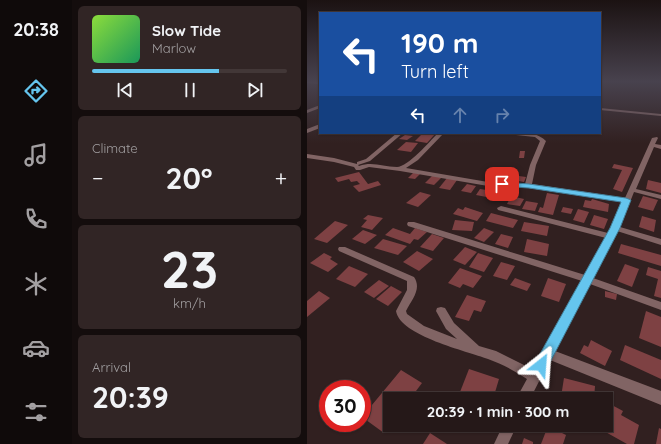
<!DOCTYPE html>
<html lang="en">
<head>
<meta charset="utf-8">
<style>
	body { margin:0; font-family:Quicksand,sans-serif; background:#312525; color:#f1f3f6; height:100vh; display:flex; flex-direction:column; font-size:15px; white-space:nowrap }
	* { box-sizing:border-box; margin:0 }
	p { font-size:13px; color:#a3a0a2 }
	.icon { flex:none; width:22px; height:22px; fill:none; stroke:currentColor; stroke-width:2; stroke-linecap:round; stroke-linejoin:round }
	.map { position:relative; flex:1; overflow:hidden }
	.drawer { display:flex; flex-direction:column; gap:6px; padding:6px; background:#140d0d; width:235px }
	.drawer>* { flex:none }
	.hud { position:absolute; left:12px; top:12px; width:282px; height:122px; border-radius:0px; box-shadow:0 1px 3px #0004,0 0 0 1px #423737; background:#1a4fa0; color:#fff; overflow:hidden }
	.speed { position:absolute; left:12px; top:380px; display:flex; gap:8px; font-size:20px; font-weight:700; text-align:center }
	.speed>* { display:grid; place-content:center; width:52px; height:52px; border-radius:50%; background:#251818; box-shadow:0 1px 3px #0004,0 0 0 1px #423737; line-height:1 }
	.speed .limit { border:6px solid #d22; background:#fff; color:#111 }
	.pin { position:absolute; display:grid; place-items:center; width:34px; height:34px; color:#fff; margin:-17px; border-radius:8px; box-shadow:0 2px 6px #0006 }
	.me { position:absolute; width:44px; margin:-22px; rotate:28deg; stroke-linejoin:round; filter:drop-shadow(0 0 3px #0008) }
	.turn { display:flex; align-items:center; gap:14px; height:84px; padding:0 16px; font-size:18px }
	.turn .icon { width:52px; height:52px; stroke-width:2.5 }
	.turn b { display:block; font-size:28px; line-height:34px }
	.lanes { display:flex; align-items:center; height:38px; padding:0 16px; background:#0003; justify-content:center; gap:20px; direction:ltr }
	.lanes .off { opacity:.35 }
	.big { font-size:30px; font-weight:800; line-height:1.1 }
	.drawer .card { flex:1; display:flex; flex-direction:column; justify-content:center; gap:6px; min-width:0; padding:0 14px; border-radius:6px; background:#312525 }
	.drawer .dial { align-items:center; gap:0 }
	.dial b { font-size:52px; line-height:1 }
	.song { display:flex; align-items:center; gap:12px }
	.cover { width:48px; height:48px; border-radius:6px; background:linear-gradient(135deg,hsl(90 70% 55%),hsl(150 70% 35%)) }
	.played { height:4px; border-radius:2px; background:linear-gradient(90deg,#65c5ee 65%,#423737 65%) }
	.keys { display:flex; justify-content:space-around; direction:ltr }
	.heat { display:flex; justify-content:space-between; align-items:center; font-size:22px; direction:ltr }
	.trip { position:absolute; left:76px; top:392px; width:230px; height:40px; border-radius:0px; background:#251818; box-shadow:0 1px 3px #0004,0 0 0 1px #423737; font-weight:800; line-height:40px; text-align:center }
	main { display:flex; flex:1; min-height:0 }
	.tab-bar { display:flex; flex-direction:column; width:72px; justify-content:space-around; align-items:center; background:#0f0a0a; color:#a3a0a2 }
	.tab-bar .icon { width:28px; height:28px }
	.tab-bar .current { color:#65c5ee }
	.tab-bar b { font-size:18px; color:#f1f3f6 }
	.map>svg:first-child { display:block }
	.building { fill:#7e4143 }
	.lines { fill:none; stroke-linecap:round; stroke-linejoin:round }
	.street { fill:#816464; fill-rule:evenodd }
	.route { fill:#65c5ee; stroke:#42809b }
</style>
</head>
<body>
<main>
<nav class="tab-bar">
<b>20:38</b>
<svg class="icon current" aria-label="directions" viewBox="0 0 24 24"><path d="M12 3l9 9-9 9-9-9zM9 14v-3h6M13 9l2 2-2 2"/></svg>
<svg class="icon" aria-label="music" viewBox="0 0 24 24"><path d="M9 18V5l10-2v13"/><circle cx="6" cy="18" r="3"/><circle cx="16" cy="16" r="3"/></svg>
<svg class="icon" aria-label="phone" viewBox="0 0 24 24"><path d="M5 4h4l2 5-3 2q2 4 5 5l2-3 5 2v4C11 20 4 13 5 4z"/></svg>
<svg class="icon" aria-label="climate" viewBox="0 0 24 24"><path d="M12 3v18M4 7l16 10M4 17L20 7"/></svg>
<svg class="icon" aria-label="car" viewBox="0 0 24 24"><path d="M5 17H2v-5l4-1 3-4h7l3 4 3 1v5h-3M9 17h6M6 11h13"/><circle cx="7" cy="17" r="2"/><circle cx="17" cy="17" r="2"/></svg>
<svg class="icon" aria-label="filters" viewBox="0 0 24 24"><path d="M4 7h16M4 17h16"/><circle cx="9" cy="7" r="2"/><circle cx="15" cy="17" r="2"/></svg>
</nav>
<section class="drawer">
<div class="card">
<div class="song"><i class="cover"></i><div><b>Slow Tide</b><p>Marlow</p></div></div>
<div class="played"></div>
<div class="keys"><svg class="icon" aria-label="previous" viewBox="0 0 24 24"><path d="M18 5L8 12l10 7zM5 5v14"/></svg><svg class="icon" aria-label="pause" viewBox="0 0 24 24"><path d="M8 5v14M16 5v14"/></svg><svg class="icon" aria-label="next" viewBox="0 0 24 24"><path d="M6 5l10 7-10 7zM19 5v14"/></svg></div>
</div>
<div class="card"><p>Climate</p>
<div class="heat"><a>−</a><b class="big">20°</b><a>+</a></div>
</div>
<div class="card dial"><b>23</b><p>km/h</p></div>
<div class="card"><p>Arrival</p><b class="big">20:39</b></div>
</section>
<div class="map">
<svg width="354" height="444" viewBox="0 0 354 444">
	<rect width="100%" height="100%" fill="#312020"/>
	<g class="building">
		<path d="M116 133H129L120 143 108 141Z"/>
		<path d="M98 135 106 136 100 140 92 139Z"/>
		<path d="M99 142 111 143 104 152 90 150Z"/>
		<path d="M213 151H218L217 158H212Z"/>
		<path d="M307 164 326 168 315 192 306 189 315 170 305 168Z"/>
		<path d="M52 172 61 184 71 181 74 185 52 192 46 186 53 184 50 181 44 182 42 179 31 182 28 178Z"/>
		<path d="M107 172 114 173 108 179 101 178Z"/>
		<path d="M126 175 135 177 127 185 118 183Z"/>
		<path d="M205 175 219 177 217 182 200 179 201 176Z"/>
		<path d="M140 178 150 180 143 190 132 188Z"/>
		<path d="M341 180 354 183V193L339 189Z"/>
		<path d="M160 184 169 186 164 193 154 191Z"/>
		<path d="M173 189 193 192 190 199 169 195Z"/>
		<path d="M113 192 124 195 111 207 99 203Z"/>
		<path d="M240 193 252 195 246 215 231 212 233 207 236 208Z"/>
		<path d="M204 196 217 199 213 206 200 204Z"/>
		<path d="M336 196 351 200 346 211 331 207Z"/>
		<path d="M285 199 302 204 301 212 276 207 278 200 284 201Z"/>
		<path d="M219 201 231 203 228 211 215 209Z"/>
		<path d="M158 207 176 213 170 221 146 214 151 208 156 210Z"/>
		<path d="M256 207 266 209 264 214 254 212Z"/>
		<path d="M271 209 282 212 277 223 266 220Z"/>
		<path d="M184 213 211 220 206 228 179 221Z"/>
		<path d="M61 215 76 218 65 230 54 227 60 220 56 219Z"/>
		<path d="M287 215 301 219 297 229 283 225Z"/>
		<path d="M335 216 349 220 347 232 332 227Z"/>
		<path d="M148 220 167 222 165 231 145 230Z"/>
		<path d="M28 221 41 225 20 243 7 239Z"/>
		<path d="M217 222 242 226 240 236 214 231Z"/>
		<path d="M86 228 103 234 108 228 120 232 111 240 107 239 103 244 78 235Z"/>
		<path d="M177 228 187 232 177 242 167 238Z"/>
		<path d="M56 230 70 235 58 244 45 239Z"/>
		<path d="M125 234 137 238 126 251 113 247Z"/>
		<path d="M194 234 206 237 201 248 188 244Z"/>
		<path d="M76 239 100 246 91 255 67 248Z"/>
		<path d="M220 239 242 244 240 256 217 252Z"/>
		<path d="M314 244 354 255V266L311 253Z"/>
		<path d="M158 247 170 252 158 265 146 260Z"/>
		<path d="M110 251 126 259 112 271 96 262Z"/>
		<path d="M17 253 25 257 23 259 31 264 21 272 3 263Z"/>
		<path d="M171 253 186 258 177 272 162 267Z"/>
		<path d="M194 262 208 266 200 280 186 276Z"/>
		<path d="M318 264 332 269 325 287 310 281Z"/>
		<path d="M42 266 61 274 48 287 29 279Z"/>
		<path d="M341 267 354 271V298L347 296 351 279 339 275Z"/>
		<path d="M153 268 175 276 166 288 156 284 153 288 141 283Z"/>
		<path d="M208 278 224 284 220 291 203 285Z"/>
		<path d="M241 278 259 284 252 302 234 296Z"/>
		<path d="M72 280 82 286 67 298 57 292Z"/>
		<path d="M84 286 95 292 81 306 69 299Z"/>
		<path d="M12 291 23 298 0 317V301Z"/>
		<path d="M298 291 310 294 309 300 298 297Z"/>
		<path d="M160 295 179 301 174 312 167 310 162 321 148 317Z"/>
		<path d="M339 311 354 317V347L332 338Z"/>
		<path d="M284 340 305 351 298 366 273 353 277 345 281 347Z"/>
		<path d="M318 345 354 360V379L313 360Z"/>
		<path d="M162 369 192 379 186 399H173L153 392Z"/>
		<path d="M94 370 115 383 103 399H83V426L77 433 55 417Z"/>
		<path d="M257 378 288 386 287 399H263L254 397Z"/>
		<path d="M303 404 316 411 314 415 332 425 327 444H320L295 430 297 425H299V418Z"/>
		<path d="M241 426 259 435 256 444H234Z"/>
		<path d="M352 428 354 429V444H349Z"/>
		<path d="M123 433 140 444H116Z"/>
		<path d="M217 438 226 442V444H215Z"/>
	</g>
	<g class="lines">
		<g class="street">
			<path d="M0 81 13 82V84L0 83Z"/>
			<path d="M13 105V108L0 113V110Z"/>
			<path d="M293 108 354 114V116L293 110Z"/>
			<path d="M13 124V128L0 133V129Z"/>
			<path d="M90 133H96L63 161 51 165 52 166C66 161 76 167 90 167 101 167 123 141 131 133H137L111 160 99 168 181 182 218 184 223 165 233 141 228 137 209 135 206 133C219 133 230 132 239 141L229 165 225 184 318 198 345 138 350 137 351 138 348 144 354 145V149L347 147 329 189 354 195V199L327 192 313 227 354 239V245L310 231 286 278 354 302V310L283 284 248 351 354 391V405L243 360 223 399H209L220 379C208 371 195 364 181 359 160 351 93 336 89 311L100 290V281L32 251 31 249 32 247H38L107 277C115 289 105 299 99 311L100 314 117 326 150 339 139 329 129 311 130 308 134 307 138 308 147 323 172 346 189 351 225 369 275 281 101 226 100 224 101 222H107L278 275 299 238 191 210 190 208 194 206 301 233 316 202 221 188 181 186 93 171 62 167 53 170H49L47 167 27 162 0 158V154L27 158 50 164V162L59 159Z"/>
			<path d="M196 425H210L201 444H187Z"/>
		</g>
	</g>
	<linearGradient id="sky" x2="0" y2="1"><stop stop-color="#1b1212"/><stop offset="0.57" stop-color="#48424e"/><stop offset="1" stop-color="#48424e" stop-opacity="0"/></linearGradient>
	<rect width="354" height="143" fill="url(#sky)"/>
	<path class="route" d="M195 182 222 184 319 198 324 200 313 228 239 370 234 372 229 370 227 365 229 361 303 228 314 202 222 188 193 186 191 184Z"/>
</svg>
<div class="speed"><div class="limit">30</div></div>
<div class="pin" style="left:195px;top:184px;background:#d93025"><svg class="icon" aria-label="arrive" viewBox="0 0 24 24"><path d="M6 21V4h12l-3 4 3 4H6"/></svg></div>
<svg class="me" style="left:234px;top:365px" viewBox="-20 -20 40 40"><path d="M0-17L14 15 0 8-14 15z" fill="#65c5ee" stroke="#fff" stroke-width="4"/></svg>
<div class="trip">20:39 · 1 min · 300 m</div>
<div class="hud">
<div class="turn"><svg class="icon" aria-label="left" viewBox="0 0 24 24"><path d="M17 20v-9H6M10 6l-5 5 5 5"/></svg><div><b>190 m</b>Turn left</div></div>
<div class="lanes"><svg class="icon" aria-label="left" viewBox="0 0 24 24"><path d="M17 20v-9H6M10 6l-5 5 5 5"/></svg><svg class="icon off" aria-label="ahead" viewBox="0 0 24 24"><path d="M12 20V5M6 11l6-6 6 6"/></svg><svg class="icon off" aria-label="right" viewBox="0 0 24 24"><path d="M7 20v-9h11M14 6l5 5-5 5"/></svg></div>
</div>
</div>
</main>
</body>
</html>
